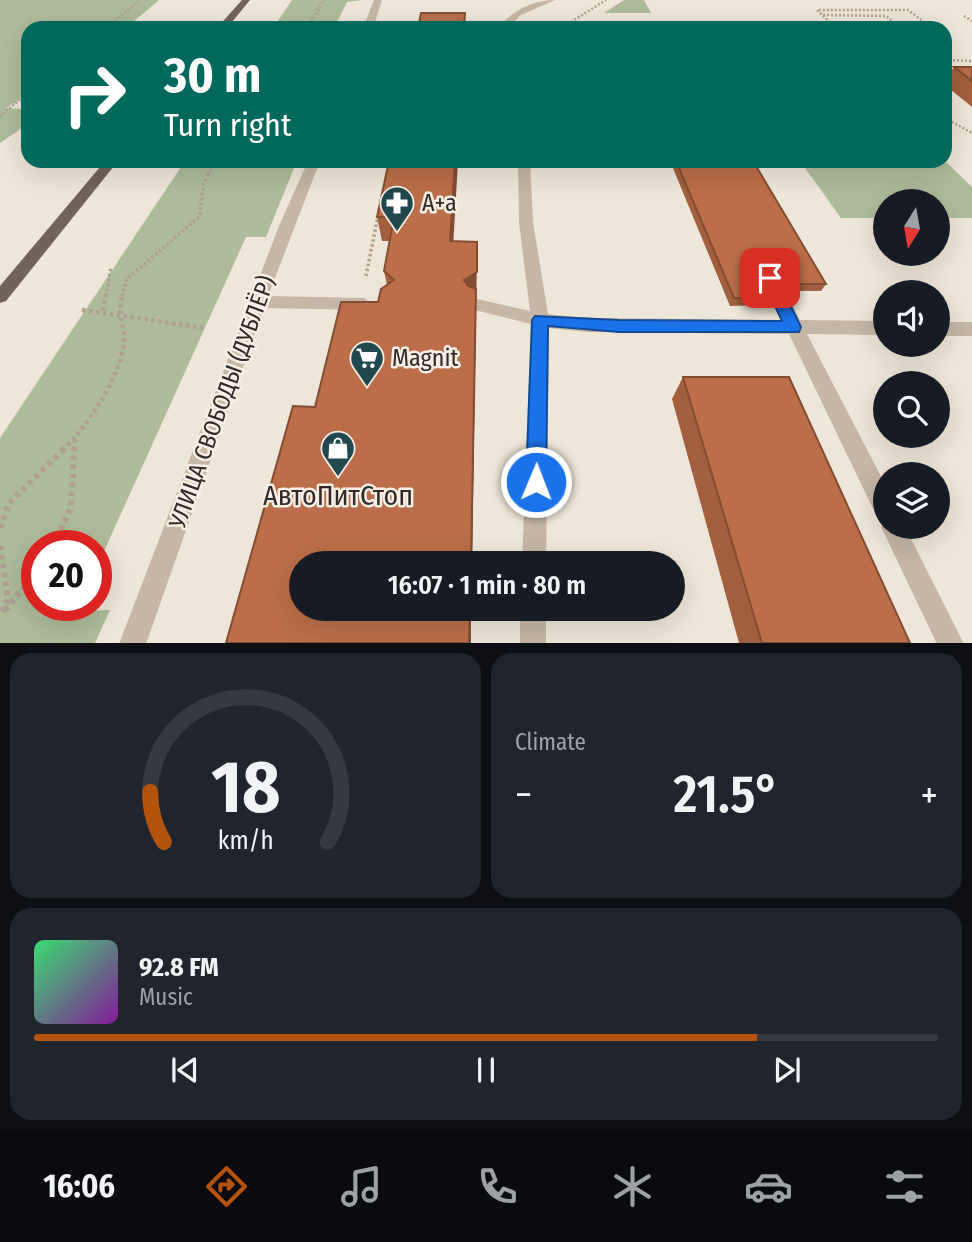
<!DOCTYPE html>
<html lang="en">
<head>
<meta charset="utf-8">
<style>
	body { margin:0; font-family:"Fira Sans Condensed",sans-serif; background:#20242c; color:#f1f3f6; height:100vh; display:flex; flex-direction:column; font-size:26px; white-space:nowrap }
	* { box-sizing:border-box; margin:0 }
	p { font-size:23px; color:#9ea1a6 }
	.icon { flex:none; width:38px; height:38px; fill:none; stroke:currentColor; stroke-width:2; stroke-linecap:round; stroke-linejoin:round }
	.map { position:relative; height:643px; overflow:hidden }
	.sheet { display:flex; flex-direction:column; gap:10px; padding:10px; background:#0d0f14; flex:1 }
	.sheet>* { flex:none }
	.hud { position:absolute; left:21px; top:21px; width:931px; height:147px; border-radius:21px; box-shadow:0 7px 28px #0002; background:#00695c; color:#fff; overflow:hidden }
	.needle { width:46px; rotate:191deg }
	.tools { position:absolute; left:873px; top:189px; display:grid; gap:14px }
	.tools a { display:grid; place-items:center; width:77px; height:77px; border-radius:50%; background:#171b24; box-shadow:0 7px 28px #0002; font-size:35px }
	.speed { position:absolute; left:21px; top:530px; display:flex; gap:14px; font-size:35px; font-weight:700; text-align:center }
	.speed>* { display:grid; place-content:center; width:91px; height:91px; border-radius:50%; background:#171b24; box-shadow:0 7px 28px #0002; line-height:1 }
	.speed .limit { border:10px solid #d22; background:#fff; color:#111 }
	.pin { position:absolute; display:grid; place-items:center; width:60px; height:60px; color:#fff; margin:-30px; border-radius:14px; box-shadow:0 4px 10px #0006 }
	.me { position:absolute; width:77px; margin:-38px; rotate:1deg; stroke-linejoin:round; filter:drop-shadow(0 0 5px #0008) }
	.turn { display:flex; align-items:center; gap:24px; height:147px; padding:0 28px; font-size:32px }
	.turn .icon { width:91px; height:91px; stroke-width:2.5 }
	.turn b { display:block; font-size:49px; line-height:60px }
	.big { font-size:52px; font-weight:600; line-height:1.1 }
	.sheet .card { flex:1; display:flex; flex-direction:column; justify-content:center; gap:10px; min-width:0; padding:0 24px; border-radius:21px; background:#20242c }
	.sheet .dial { align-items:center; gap:0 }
	.dial svg { height:182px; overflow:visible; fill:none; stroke:#363941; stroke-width:7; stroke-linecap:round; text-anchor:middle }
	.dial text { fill:#f1f3f6; stroke:none }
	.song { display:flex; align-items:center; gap:21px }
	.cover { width:84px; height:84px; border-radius:10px; background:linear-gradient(135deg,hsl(140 70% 55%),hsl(290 70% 35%)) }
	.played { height:7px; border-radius:4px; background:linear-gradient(90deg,#b45309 80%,#363941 80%) }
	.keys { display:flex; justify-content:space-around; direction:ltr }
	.heat { display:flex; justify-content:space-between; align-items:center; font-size:38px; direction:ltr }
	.sheet .tiles { flex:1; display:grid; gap:10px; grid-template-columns:1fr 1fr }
	.card:last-child { grid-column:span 2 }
	.trip { position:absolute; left:289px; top:551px; width:396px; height:70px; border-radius:35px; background:#171b24; box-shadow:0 7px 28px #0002; font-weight:600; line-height:70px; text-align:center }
	.menu { display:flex; height:112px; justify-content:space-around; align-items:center; background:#090b0e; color:#9ea1a6 }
	.menu .icon { width:49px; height:49px }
	.menu .current { color:#b45309 }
	.menu b { font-size:32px; color:#f1f3f6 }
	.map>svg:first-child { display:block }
	.green { fill:#aebc9a }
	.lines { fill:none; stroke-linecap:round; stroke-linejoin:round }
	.path-far3 { stroke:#b0a090; stroke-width:2.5; stroke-dasharray:2 2; stroke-linecap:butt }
	.path-far2 { stroke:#b0a090; stroke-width:3.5; stroke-dasharray:2.5 2.5; stroke-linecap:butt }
	.path-far1 { stroke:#b0a090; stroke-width:4.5; stroke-dasharray:3.5 3.5; stroke-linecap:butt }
	.path { stroke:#b0a090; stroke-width:6; stroke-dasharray:4.5 4.5; stroke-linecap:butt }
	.minor { fill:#c5b6a5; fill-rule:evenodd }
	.major { fill:#726358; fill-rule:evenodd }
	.wall { fill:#a15f3f }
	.shaded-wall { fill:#834d33 }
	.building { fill:#bb6e49; stroke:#834d33; stroke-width:2 }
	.route { fill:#1a73e8; stroke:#114b97; stroke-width:2 }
	.labels { text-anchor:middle; stroke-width:5; stroke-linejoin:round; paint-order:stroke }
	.poi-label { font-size:24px; fill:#322a26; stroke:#f7efe4; text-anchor:start }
	.street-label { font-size:24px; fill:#322a26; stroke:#f7efe4 }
	.near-poi-label { font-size:28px; fill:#322a26; stroke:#f7efe4 }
</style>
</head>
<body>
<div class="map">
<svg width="972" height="644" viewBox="0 0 972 644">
	<rect width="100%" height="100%" fill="#eee6d8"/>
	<g class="green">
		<path d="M0 0H159L126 28H28V94L6 108 23 109 28 106V124L0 143Z"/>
		<path d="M292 0H362L347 2 334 28H273Z"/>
		<path d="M624 0H644L651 13H604Z"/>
		<path d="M185 161H297L266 237H246L96 569V546H37V606H80L78 611 110 610 95 643H0V438Z"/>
		<path d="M800 161H945L972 187V218H938V201H886L885 218H841Z"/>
	</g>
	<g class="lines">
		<g class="path-far3">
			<path d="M823 15 886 16 901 28"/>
			<path d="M964 16 972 21"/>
			<path d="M571 22 606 0"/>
			<path d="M562 23H664L698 28"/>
			<path d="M831 23H895"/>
			<path d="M106 28 140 0"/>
			<path d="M307 28 324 0"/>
			<path d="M836 28 817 10H908L932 28"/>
			<path d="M945 38 948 40"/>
			<path d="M945 60 972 61"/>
			<path d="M0 116 28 93"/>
			<path d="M945 118 972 133"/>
			<path d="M209 174 216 161"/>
		</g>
		<g class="path-far2">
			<path d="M366 276 378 216"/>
			<path d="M106 296 111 267"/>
			<path d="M122 296 127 279 200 216 203 185 210 172"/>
		</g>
		<g class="path-far1">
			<path d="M82 310 205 328"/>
			<path d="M103 311 106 294"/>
			<path d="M63 450C87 426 121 377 124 342 125 322 116 319 123 294"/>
			<path d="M74 450 75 439"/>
		</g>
		<g class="path">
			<path d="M0 528 9 503 65 448"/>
			<path d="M0 546 8 600 0 616"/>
			<path d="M53 546 71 507 74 448"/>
			<path d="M5 610 37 572"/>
		</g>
		<g class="minor">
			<path d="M374 0H382L375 22 502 23C517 9 534 0 555 0L521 15 507 28H363Z"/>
			<path d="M308 161H320L268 296 364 298 372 304 364 310 264 308 146 644H119L279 226Z"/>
			<path d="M518 161H530L533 222 548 314 586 318 782 320 762 278 770 272 776 274 800 320 886 321V335L807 334 886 486V527H905L964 644H937L885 535 881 527 884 521 878 519 789 334 586 332 549 328 546 564H522L531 324 471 309 468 305 477 299 530 311 519 222Z"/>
			<rect x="938" y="322" width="34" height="14"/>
			<rect x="520" y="609" width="26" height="35"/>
		</g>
		<g class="major">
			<path d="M242 0H250L227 28H217Z"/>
			<path d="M105 161H118L6 301 0 303V286Z"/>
		</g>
	</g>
	<g class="wall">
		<path d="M954 67H972V107L945 85V81Z"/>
		<path d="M389 161 453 241 477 242 472 564H301V609H471V643H226L315 407 378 302 387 285 384 271 390 241H382L377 217Z"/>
		<path d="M670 161H753L826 284 821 291H788L778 273 771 270 765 273 770 284 767 287 773 298 768 305 730 306Z"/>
		<path d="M683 377 910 643H739L672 399Z"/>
	</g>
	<g class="shaded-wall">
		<path d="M455 161H458L452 266 450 241Z"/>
		<path d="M477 242 472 564H471L464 280Z"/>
		<path d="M775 262 771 270 759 277 763 270Z"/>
		<path d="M470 609H471V643H469Z"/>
	</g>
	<g class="building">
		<path d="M421 13H465L464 28H418Z"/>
		<path d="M617 25H671L673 28H619Z"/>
		<path d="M954 67H972V81Z"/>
		<path d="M389 161H455L450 241 477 242V272L464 280 468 286 476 289 471 564H301V609H470L469 643H226L293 406 315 407 341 302H378L381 289 394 280 384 271 394 217H377Z"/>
		<path d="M676 161H753L826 284H792L783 265 775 262 763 270 770 284H765L773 298H734Z"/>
		<path d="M683 377H789L910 643H762Z"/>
	</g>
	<path class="route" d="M770 273 777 278 801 327 799 332H619L548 326 546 482 543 489 536 492 529 489 526 482 532 320 535 316 619 320 782 321 762 278Z"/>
	<defs>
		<g id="pharmacy-pin" transform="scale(1.75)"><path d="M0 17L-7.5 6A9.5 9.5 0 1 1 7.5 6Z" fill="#1f484f" stroke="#f7efe4"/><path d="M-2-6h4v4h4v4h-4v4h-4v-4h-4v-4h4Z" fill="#fff"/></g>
		<g id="supermarket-pin" transform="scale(1.75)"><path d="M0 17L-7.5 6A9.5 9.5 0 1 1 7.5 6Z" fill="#1f484f" stroke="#f7efe4"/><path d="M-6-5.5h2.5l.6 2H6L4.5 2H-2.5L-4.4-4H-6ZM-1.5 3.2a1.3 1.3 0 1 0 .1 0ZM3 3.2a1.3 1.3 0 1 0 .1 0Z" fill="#fff"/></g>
		<g id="shop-pin" transform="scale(1.75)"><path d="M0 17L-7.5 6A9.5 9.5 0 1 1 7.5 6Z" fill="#1f484f" stroke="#f7efe4"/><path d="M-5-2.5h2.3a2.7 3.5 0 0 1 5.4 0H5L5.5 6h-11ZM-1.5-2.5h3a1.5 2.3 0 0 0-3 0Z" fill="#fff"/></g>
	</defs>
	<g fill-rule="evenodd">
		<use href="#pharmacy-pin" x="397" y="203"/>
		<use href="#supermarket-pin" x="367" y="358"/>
		<use href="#shop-pin" x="338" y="448"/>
	</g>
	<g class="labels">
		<g class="poi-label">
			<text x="422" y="211">А+а</text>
			<text x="392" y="366">Magnit</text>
		</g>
		<g class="street-label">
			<text transform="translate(222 402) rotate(-70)" y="8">УЛИЦА СВОБОДЫ (ДУБЛЁР)</text>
		</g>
		<g class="near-poi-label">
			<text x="338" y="505">АвтоПитСтоп</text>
		</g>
	</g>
</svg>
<div class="tools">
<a><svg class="needle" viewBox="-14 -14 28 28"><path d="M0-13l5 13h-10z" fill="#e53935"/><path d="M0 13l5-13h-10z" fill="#9ea1a6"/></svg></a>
<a><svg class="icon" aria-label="sound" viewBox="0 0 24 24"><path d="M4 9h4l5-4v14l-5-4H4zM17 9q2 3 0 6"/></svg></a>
<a><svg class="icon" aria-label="search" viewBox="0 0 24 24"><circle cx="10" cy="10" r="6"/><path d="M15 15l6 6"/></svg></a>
<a><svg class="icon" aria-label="layers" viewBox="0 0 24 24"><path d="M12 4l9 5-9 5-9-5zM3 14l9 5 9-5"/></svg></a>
</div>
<div class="speed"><div class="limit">20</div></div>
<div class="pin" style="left:770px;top:278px;background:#d93025"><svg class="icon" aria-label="arrive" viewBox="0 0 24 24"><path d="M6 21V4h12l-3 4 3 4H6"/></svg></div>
<svg class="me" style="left:536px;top:482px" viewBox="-20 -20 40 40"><circle r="17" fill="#1a73e8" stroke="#fff" stroke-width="3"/><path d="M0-11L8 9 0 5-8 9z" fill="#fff"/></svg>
<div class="trip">16:07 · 1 min · 80 m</div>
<div class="hud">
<div class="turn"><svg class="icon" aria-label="right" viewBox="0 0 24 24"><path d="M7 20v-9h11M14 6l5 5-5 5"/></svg><div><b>30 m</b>Turn right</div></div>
</div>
</div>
<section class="sheet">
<div class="tiles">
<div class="card dial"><svg viewBox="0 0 100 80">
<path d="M14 69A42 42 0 1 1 86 69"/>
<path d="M14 69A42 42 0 0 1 8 47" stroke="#b45309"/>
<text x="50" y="56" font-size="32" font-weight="700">18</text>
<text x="50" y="72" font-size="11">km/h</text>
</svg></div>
<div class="card"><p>Climate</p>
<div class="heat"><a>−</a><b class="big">21.5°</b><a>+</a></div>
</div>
<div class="card">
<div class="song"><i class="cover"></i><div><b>92.8 FM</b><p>Music</p></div></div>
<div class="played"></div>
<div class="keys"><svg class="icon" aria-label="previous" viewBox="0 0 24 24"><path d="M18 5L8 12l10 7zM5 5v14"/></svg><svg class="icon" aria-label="pause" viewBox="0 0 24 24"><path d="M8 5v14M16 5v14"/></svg><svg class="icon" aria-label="next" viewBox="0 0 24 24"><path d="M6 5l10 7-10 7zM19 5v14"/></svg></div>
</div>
</div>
</section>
<nav class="menu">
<b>16:06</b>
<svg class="icon current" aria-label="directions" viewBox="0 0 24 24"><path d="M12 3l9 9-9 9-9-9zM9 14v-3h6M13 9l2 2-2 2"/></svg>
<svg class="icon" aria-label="music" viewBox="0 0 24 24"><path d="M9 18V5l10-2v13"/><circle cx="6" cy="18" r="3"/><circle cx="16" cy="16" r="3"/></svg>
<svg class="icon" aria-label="phone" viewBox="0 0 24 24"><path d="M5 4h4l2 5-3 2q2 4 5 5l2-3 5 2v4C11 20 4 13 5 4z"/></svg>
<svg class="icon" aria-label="climate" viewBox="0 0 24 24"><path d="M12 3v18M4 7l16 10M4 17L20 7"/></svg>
<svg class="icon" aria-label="car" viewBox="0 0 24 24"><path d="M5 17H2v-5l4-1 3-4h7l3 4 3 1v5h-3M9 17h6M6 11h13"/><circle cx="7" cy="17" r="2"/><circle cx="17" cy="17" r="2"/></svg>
<svg class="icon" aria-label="filters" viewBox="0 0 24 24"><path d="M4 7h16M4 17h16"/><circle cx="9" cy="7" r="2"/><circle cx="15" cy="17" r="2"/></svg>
</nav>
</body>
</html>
